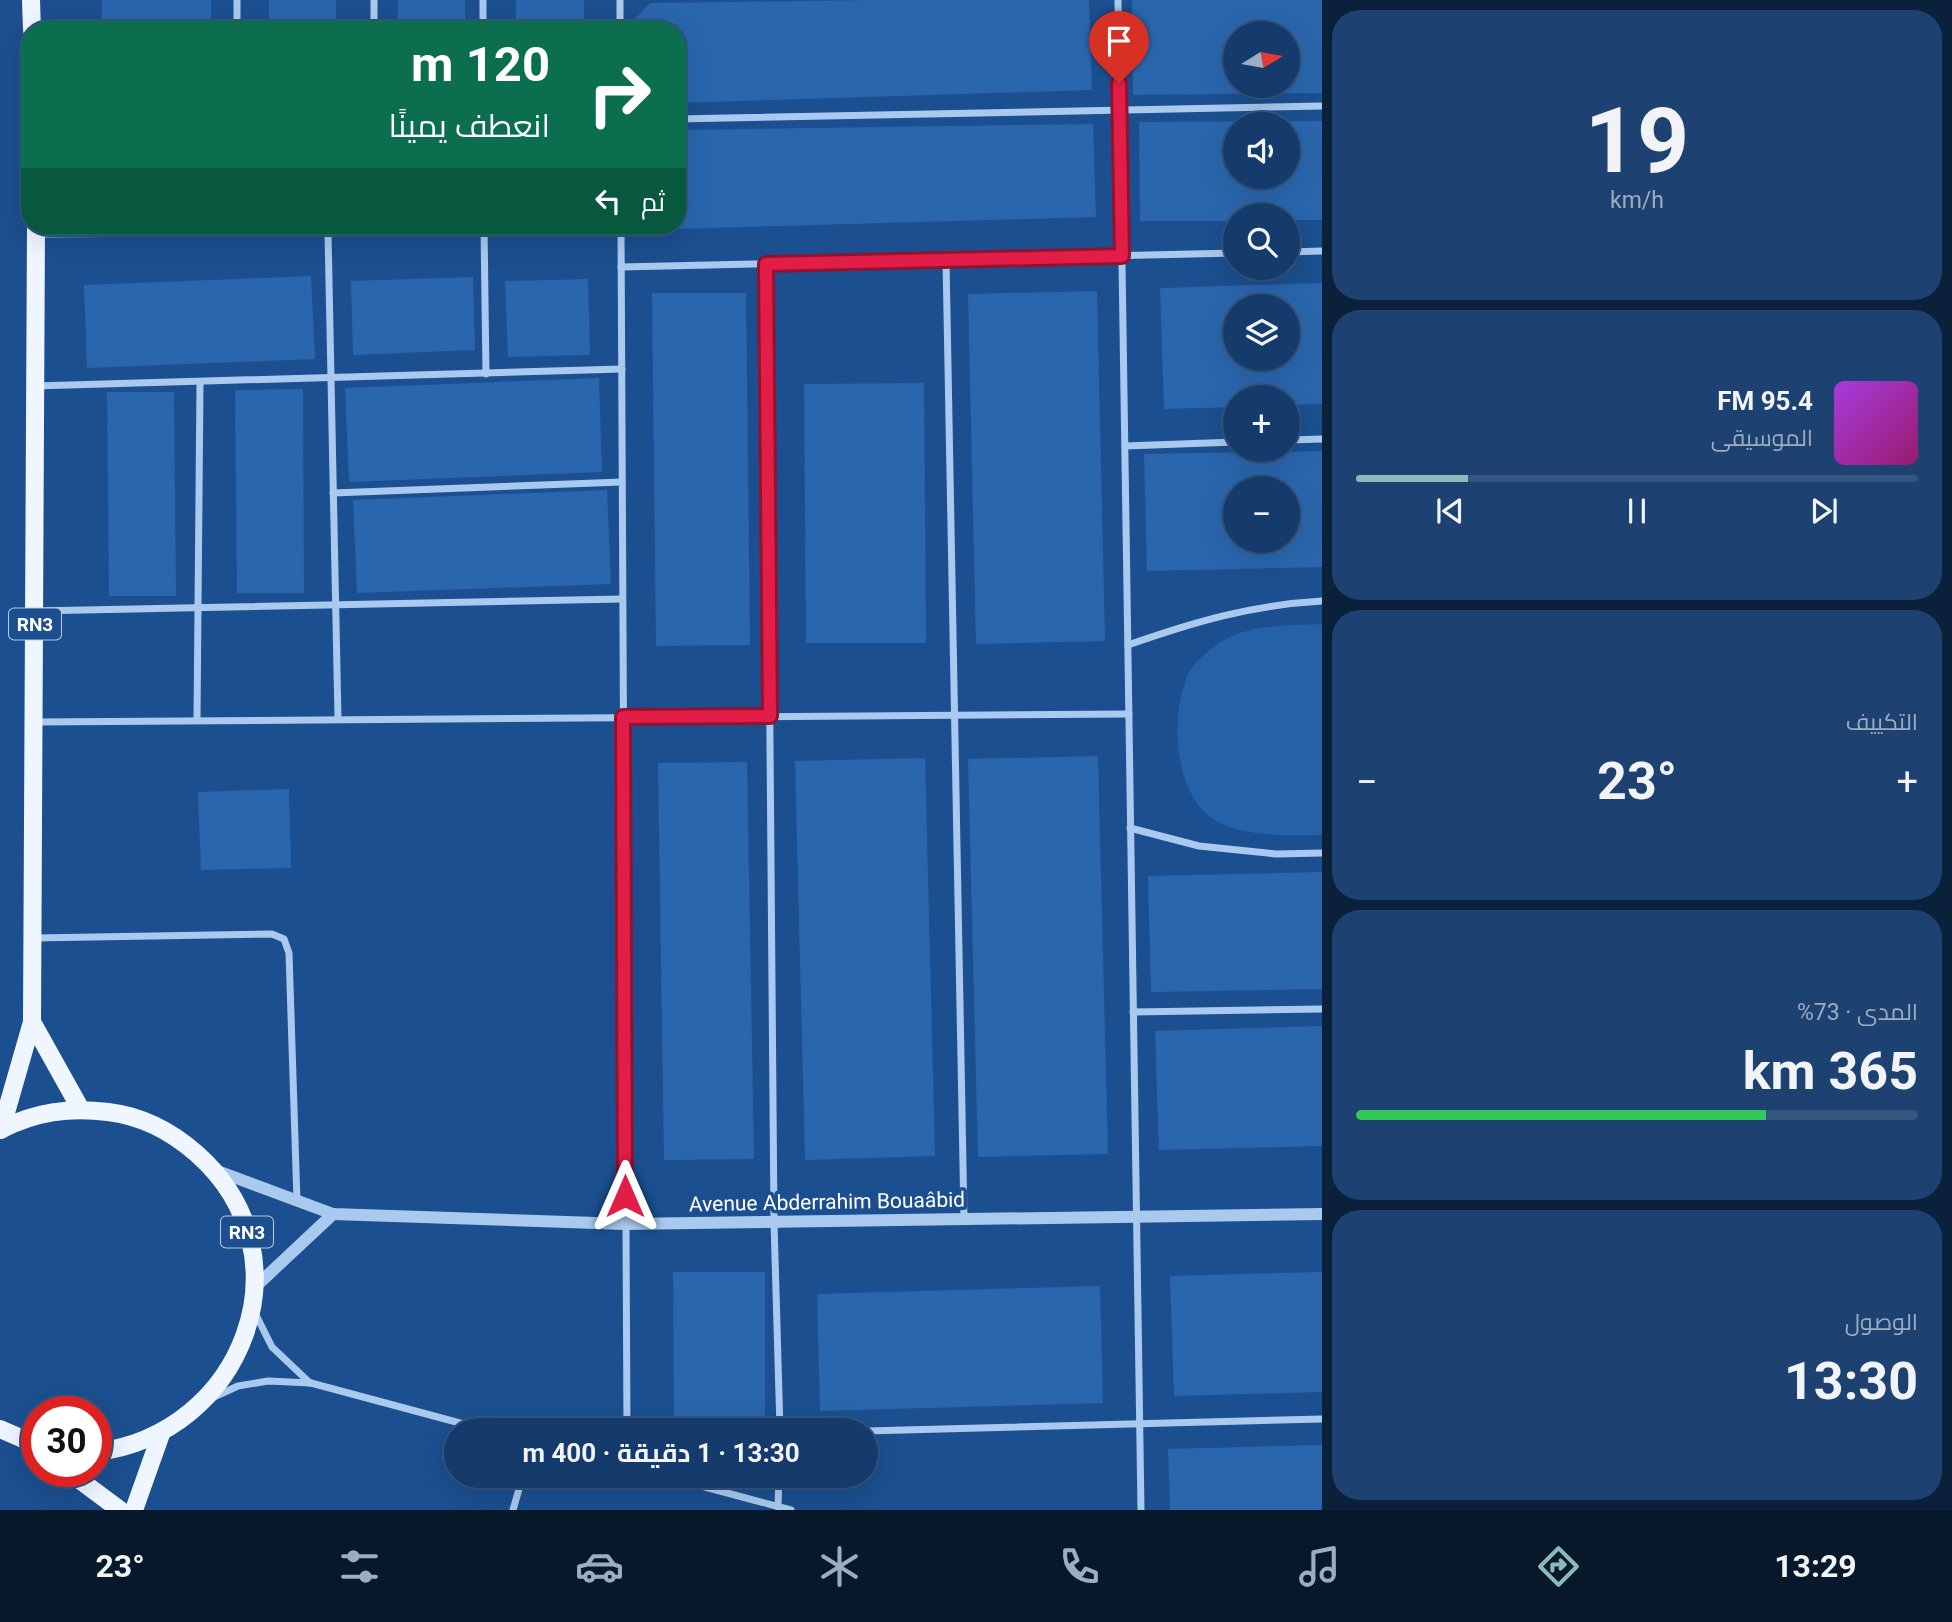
<!DOCTYPE html>
<html lang="ar">
<head>
<meta charset="utf-8">
<style>
	body { margin:0; font-family:Roboto,Cairo,sans-serif; background:#1d4271; color:#f1f3f6; direction:rtl; height:100vh; display:flex; flex-direction:column; font-size:26px; white-space:nowrap }
	* { box-sizing:border-box; margin:0 }
	p { font-size:23px; color:#9dadc1 }
	.icon { flex:none; width:38px; height:38px; fill:none; stroke:currentColor; stroke-width:2; stroke-linecap:round; stroke-linejoin:round }
	.map { position:relative; flex:1; overflow:hidden; direction:ltr }
	.side { display:flex; flex-direction:column; gap:10px; padding:10px; background:#0b203b; width:630px }
	.side>* { flex:none }
	.top-card { position:absolute; left:21px; top:21px; width:665px; height:214px; border-radius:28px; box-shadow:0 7px 28px #0002,0 0 0 2px #33557e; direction:rtl; background:#0b6e4f; color:#fff; overflow:hidden }
	.needle { width:46px; rotate:79deg }
	.fabs { position:absolute; left:1223px; top:21px; display:grid; gap:14px }
	.fabs a { display:grid; place-items:center; width:77px; height:77px; border-radius:50%; background:#143b6b; box-shadow:0 7px 28px #0002,0 0 0 2px #33557e; font-size:35px }
	.speed { position:absolute; left:21px; top:1396px; display:flex; gap:14px; font-size:35px; font-weight:700; text-align:center }
	.speed>* { display:grid; place-content:center; width:91px; height:91px; border-radius:50%; background:#143b6b; box-shadow:0 7px 28px #0002,0 0 0 2px #33557e; line-height:1 }
	.speed .limit { border:10px solid #d22; background:#fff; color:#111 }
	.pin { position:absolute; display:grid; place-items:center; width:60px; height:60px; color:#fff; margin:-72px -30px; border-radius:50% 50% 50% 0; rotate:-45deg; box-shadow:0 0 7px #0007 }
	.pin .icon { rotate:45deg }
	.me { position:absolute; width:77px; margin:-38px; rotate:0deg; stroke-linejoin:round; filter:drop-shadow(0 0 5px #0008) }
	.turn { display:flex; align-items:center; gap:24px; height:147px; padding:0 21px; font-size:32px }
	.turn .icon { width:91px; height:91px; stroke-width:2.5 }
	.turn b { display:block; font-size:49px; line-height:60px }
	.then { display:flex; align-items:center; height:66px; padding:0 21px; background:#0003; gap:14px; font-size:26px }
	.big { font-size:52px; font-weight:700; line-height:1.1 }
	.side .tile { flex:1; display:flex; flex-direction:column; justify-content:center; gap:10px; min-width:0; padding:0 24px; border-radius:28px; background:#1d4271 }
	.side .dial { align-items:center; gap:0 }
	.dial b { font-size:91px; line-height:1 }
	.song { display:flex; align-items:center; gap:21px }
	.cover { width:84px; height:84px; border-radius:10px; background:linear-gradient(135deg,hsl(280 70% 55%),hsl(320 70% 35%)) }
	.played { height:7px; border-radius:4px; background:linear-gradient(90deg,#8bbbb9 20%,#33557e 20%) }
	.keys { display:flex; justify-content:space-around; direction:ltr }
	.heat { display:flex; justify-content:space-between; align-items:center; font-size:38px; direction:ltr }
	.charge { height:10px; border-radius:5px; background:linear-gradient(90deg,#34c759 73%,#33557e 0) }
	.trip { position:absolute; left:444px; top:1418px; width:434px; height:70px; border-radius:35px; background:#143b6b; box-shadow:0 7px 28px #0002,0 0 0 2px #33557e; font-weight:700; line-height:70px; text-align:center; direction:rtl }
	.tab-bar { display:flex; height:112px; justify-content:space-around; align-items:center; background:#08182b; color:#9dadc1 }
	.tab-bar .icon { width:49px; height:49px }
	.tab-bar .on { color:#8bbbb9 }
	.tab-bar b { font-size:32px; color:#f1f3f6 }
	main { display:flex; flex:1; min-height:0 }
	.map>svg:first-child { display:block }
	.green { fill:#2461a8 }
	.building { fill:#2a66ad; fill-rule:evenodd }
	.lines { fill:none; stroke-linecap:round; stroke-linejoin:round }
	.minor { stroke:#a9c9ee; stroke-width:7 }
	.tertiary { stroke:#a9c9ee; stroke-width:12 }
	.primary { stroke:#f0f6ff; stroke-width:18 }
	.route-casing { stroke:#92132f; stroke-width:18 }
	.route { stroke:#e11d48; stroke-width:12 }
	.labels { text-anchor:middle; stroke-width:7; stroke-linejoin:round; paint-order:stroke }
	.shield { fill:#1b4f8f; stroke:#bbcadd; stroke-width:2 }
	.shield-label { font-size:19px; font-weight:bold; fill:#fff }
	.street-label { font-size:21px; fill:#fff; stroke:#1b4f8f }
</style>
</head>
<body>
<main>
<section class="side">
<div class="tile dial"><b>19</b><p>km/h</p></div>
<div class="tile">
<div class="song"><i class="cover"></i><div><b>95.4 FM</b><p>الموسيقى</p></div></div>
<div class="played"></div>
<div class="keys"><svg class="icon" aria-label="previous" viewBox="0 0 24 24"><path d="M18 5L8 12l10 7zM5 5v14"/></svg><svg class="icon" aria-label="pause" viewBox="0 0 24 24"><path d="M8 5v14M16 5v14"/></svg><svg class="icon" aria-label="next" viewBox="0 0 24 24"><path d="M6 5l10 7-10 7zM19 5v14"/></svg></div>
</div>
<div class="tile"><p>التكييف</p>
<div class="heat"><a>−</a><b class="big">23°</b><a>+</a></div>
</div>
<div class="tile"><p>المدى · 73%</p><b class="big">365 km</b><div class="charge"></div></div>
<div class="tile"><p>الوصول</p><b class="big">13:30</b></div>
</section>
<div class="map">
<svg width="1322" height="1510" viewBox="0 0 1322 1510">
	<rect width="100%" height="100%" fill="#1b4f8f"/>
	<path class="green" d="M1322 624V835C1290 835 1239 838 1212 818 1173 791 1170 714 1188 674 1192 665 1206 653 1214 647 1244 623 1286 626 1322 624Z"/>
	<g class="building">
		<rect x="102" y="0" width="109" height="30"/>
		<rect x="269" y="0" width="67" height="30"/>
		<rect x="398" y="0" width="67" height="30"/>
		<rect x="516" y="0" width="68" height="30"/>
		<path d="M879 0H1089L1092 90 677 103V30H634V20L650 3Z"/>
		<path d="M1132 0H1322V93L1133 95ZM1236 33H1288V86H1236Z"/>
		<path d="M1322 121V220H1288V215H1236V221H1140L1139 122ZM1236 124H1288V177H1236Z"/>
		<path d="M1093 124 1096 217 638 230V226H677V130Z"/>
		<path d="M311 276 315 359 87 368 84 285Z"/>
		<path d="M473 277 475 350 353 355 351 281Z"/>
		<path d="M588 279 590 355 508 357 505 281Z"/>
		<path d="M1322 283V404L1288 405V397H1236V407L1164 409 1160 288ZM1236 306H1288V359H1236Z"/>
		<path d="M1097 291 1105 641 976 644 968 294Z"/>
		<path d="M652 293H746L750 645 656 646Z"/>
		<path d="M599 378 602 472 349 482 345 388Z"/>
		<path d="M924 383 926 643H806L804 384Z"/>
		<path d="M303 389 304 593H237L235 390Z"/>
		<path d="M107 392H174L176 596H109Z"/>
		<path d="M1322 451V567L1147 571 1144 454ZM1236 488H1288V541H1236Z"/>
		<path d="M607 490 611 584 357 593 353 500Z"/>
		<path d="M1098 756 1108 1154 978 1157 968 759Z"/>
		<path d="M925 758 935 1156 805 1160 795 761Z"/>
		<path d="M747 762 754 1159 664 1160 658 763Z"/>
		<path d="M289 789 291 868 201 870 198 792Z"/>
		<path d="M1322 872V989L1151 992 1148 876Z"/>
		<path d="M1322 1026V1146L1159 1150 1155 1031Z"/>
		<path d="M673 1272H765V1430H674Z"/>
		<path d="M1322 1272V1392L1174 1396 1170 1276Z"/>
		<path d="M1100 1286 1103 1403 820 1411 817 1294Z"/>
		<path d="M1322 1445V1510H1170L1168 1449Z"/>
	</g>
	<g class="lines">
		<g class="minor">
			<path d="M483 0V30"/>
			<path d="M620 0V30"/>
			<path d="M1118 0 1141 1510"/>
			<path d="M237 30V0"/>
			<path d="M374 30V0"/>
			<path d="M677 119 1322 106"/>
			<path d="M484 226 486 374"/>
			<path d="M621 226 627 1430"/>
			<path d="M328 233 338 719"/>
			<path d="M37 234 621 230"/>
			<path d="M1288 252 1322 251"/>
			<path d="M946 260 964 1219"/>
			<path d="M766 264 774 1222 780 1430"/>
			<path d="M621 267 1236 253"/>
			<path d="M35 386 622 369"/>
			<path d="M1288 440 1322 439"/>
			<path d="M1125 446 1236 442"/>
			<path d="M333 493 622 482"/>
			<path d="M35 611 622 599"/>
			<path d="M1128 645C1194 622 1251 605 1322 601"/>
			<path d="M197 720 200 384"/>
			<path d="M36 722 1129 714"/>
			<path d="M1130 828 1199 846 1276 854 1322 853"/>
			<path d="M34 938 272 934 284 939 289 953 297 1201"/>
			<path d="M1133 1012 1322 1009"/>
			<path d="M254 1311 272 1347 310 1383"/>
			<path d="M212 1398 238 1386 268 1381 311 1383 486 1430"/>
			<path d="M866 1431 1322 1419"/>
			<path d="M660 1475 791 1510"/>
			<path d="M778 1507 779 1475"/>
			<path d="M513 1510 523 1475"/>
		</g>
		<g class="tertiary">
			<path d="M215 1170 333 1214 625 1224 1322 1214"/>
			<path d="M254 1288 333 1214"/>
		</g>
		<g class="primary">
			<path d="M31 0 32 30"/>
			<path d="M32 1022 80 1108"/>
			<path d="M0 1130C35 1112 69 1107 108 1112 142 1116 171 1131 197 1154 312 1256 243 1434 96 1452"/>
			<path d="M1 1130 32 1022 36 226"/>
			<path d="M0 1429 37 1445"/>
			<path d="M69 1472 120 1510"/>
			<path d="M134 1510 161 1434"/>
		</g>
	</g>
	<g class="lines">
		<g class="route-casing">
			<path id="route" d="M625 1196 623 717 770 716 766 264 1122 256 1119 83"/>
		</g>
		<use href="#route" class="route"/>
	</g>
	<g class="labels">
		<g class="shield">
			<rect x="9" y="608.5" width="52" height="31" rx="5"/>
			<rect x="221" y="1216.5" width="52" height="31" rx="5"/>
		</g>
		<g class="shield-label">
			<text x="35" y="631">RN3</text>
			<text x="247" y="1239">RN3</text>
		</g>
		<g class="street-label">
			<text transform="translate(827 1202) rotate(-1)" y="7">Avenue Abderrahim Bouaâbid</text>
		</g>
	</g>
</svg>
<div class="fabs">
<a><svg class="needle" viewBox="-14 -14 28 28"><path d="M0-13l5 13h-10z" fill="#e53935"/><path d="M0 13l5-13h-10z" fill="#9dadc1"/></svg></a>
<a><svg class="icon" aria-label="sound" viewBox="0 0 24 24"><path d="M4 9h4l5-4v14l-5-4H4zM17 9q2 3 0 6"/></svg></a>
<a><svg class="icon" aria-label="search" viewBox="0 0 24 24"><circle cx="10" cy="10" r="6"/><path d="M15 15l6 6"/></svg></a>
<a><svg class="icon" aria-label="layers" viewBox="0 0 24 24"><path d="M12 4l9 5-9 5-9-5zM3 14l9 5 9-5"/></svg></a>
<a>+</a>
<a>−</a>
</div>
<div class="speed"><div class="limit">30</div></div>
<div class="pin" style="left:1119px;top:83px;background:#d93025"><svg class="icon" aria-label="arrive" viewBox="0 0 24 24"><path d="M6 21V4h12l-3 4 3 4H6"/></svg></div>
<svg class="me" style="left:625px;top:1196px" viewBox="-20 -20 40 40"><path d="M0-17L14 15 0 8-14 15z" fill="#e11d48" stroke="#fff" stroke-width="4"/></svg>
<div class="trip">13:30 · 1 دقيقة · 400 m</div>
<div class="top-card">
<div class="turn"><svg class="icon" aria-label="right" viewBox="0 0 24 24"><path d="M7 20v-9h11M14 6l5 5-5 5"/></svg><div><b>120 m</b>انعطف يمينًا</div></div>
<div class="then">ثم<svg class="icon" aria-label="left" viewBox="0 0 24 24"><path d="M17 20v-9H6M10 6l-5 5 5 5"/></svg></div>
</div>
</div>
</main>
<nav class="tab-bar">
<b>13:29</b>
<svg class="icon on" aria-label="directions" viewBox="0 0 24 24"><path d="M12 3l9 9-9 9-9-9zM9 14v-3h6M13 9l2 2-2 2"/></svg>
<svg class="icon" aria-label="music" viewBox="0 0 24 24"><path d="M9 18V5l10-2v13"/><circle cx="6" cy="18" r="3"/><circle cx="16" cy="16" r="3"/></svg>
<svg class="icon" aria-label="phone" viewBox="0 0 24 24"><path d="M5 4h4l2 5-3 2q2 4 5 5l2-3 5 2v4C11 20 4 13 5 4z"/></svg>
<svg class="icon" aria-label="climate" viewBox="0 0 24 24"><path d="M12 3v18M4 7l16 10M4 17L20 7"/></svg>
<svg class="icon" aria-label="car" viewBox="0 0 24 24"><path d="M5 17H2v-5l4-1 3-4h7l3 4 3 1v5h-3M9 17h6M6 11h13"/><circle cx="7" cy="17" r="2"/><circle cx="17" cy="17" r="2"/></svg>
<svg class="icon" aria-label="filters" viewBox="0 0 24 24"><path d="M4 7h16M4 17h16"/><circle cx="9" cy="7" r="2"/><circle cx="15" cy="17" r="2"/></svg>
<b>23°</b>
</nav>
</body>
</html>
